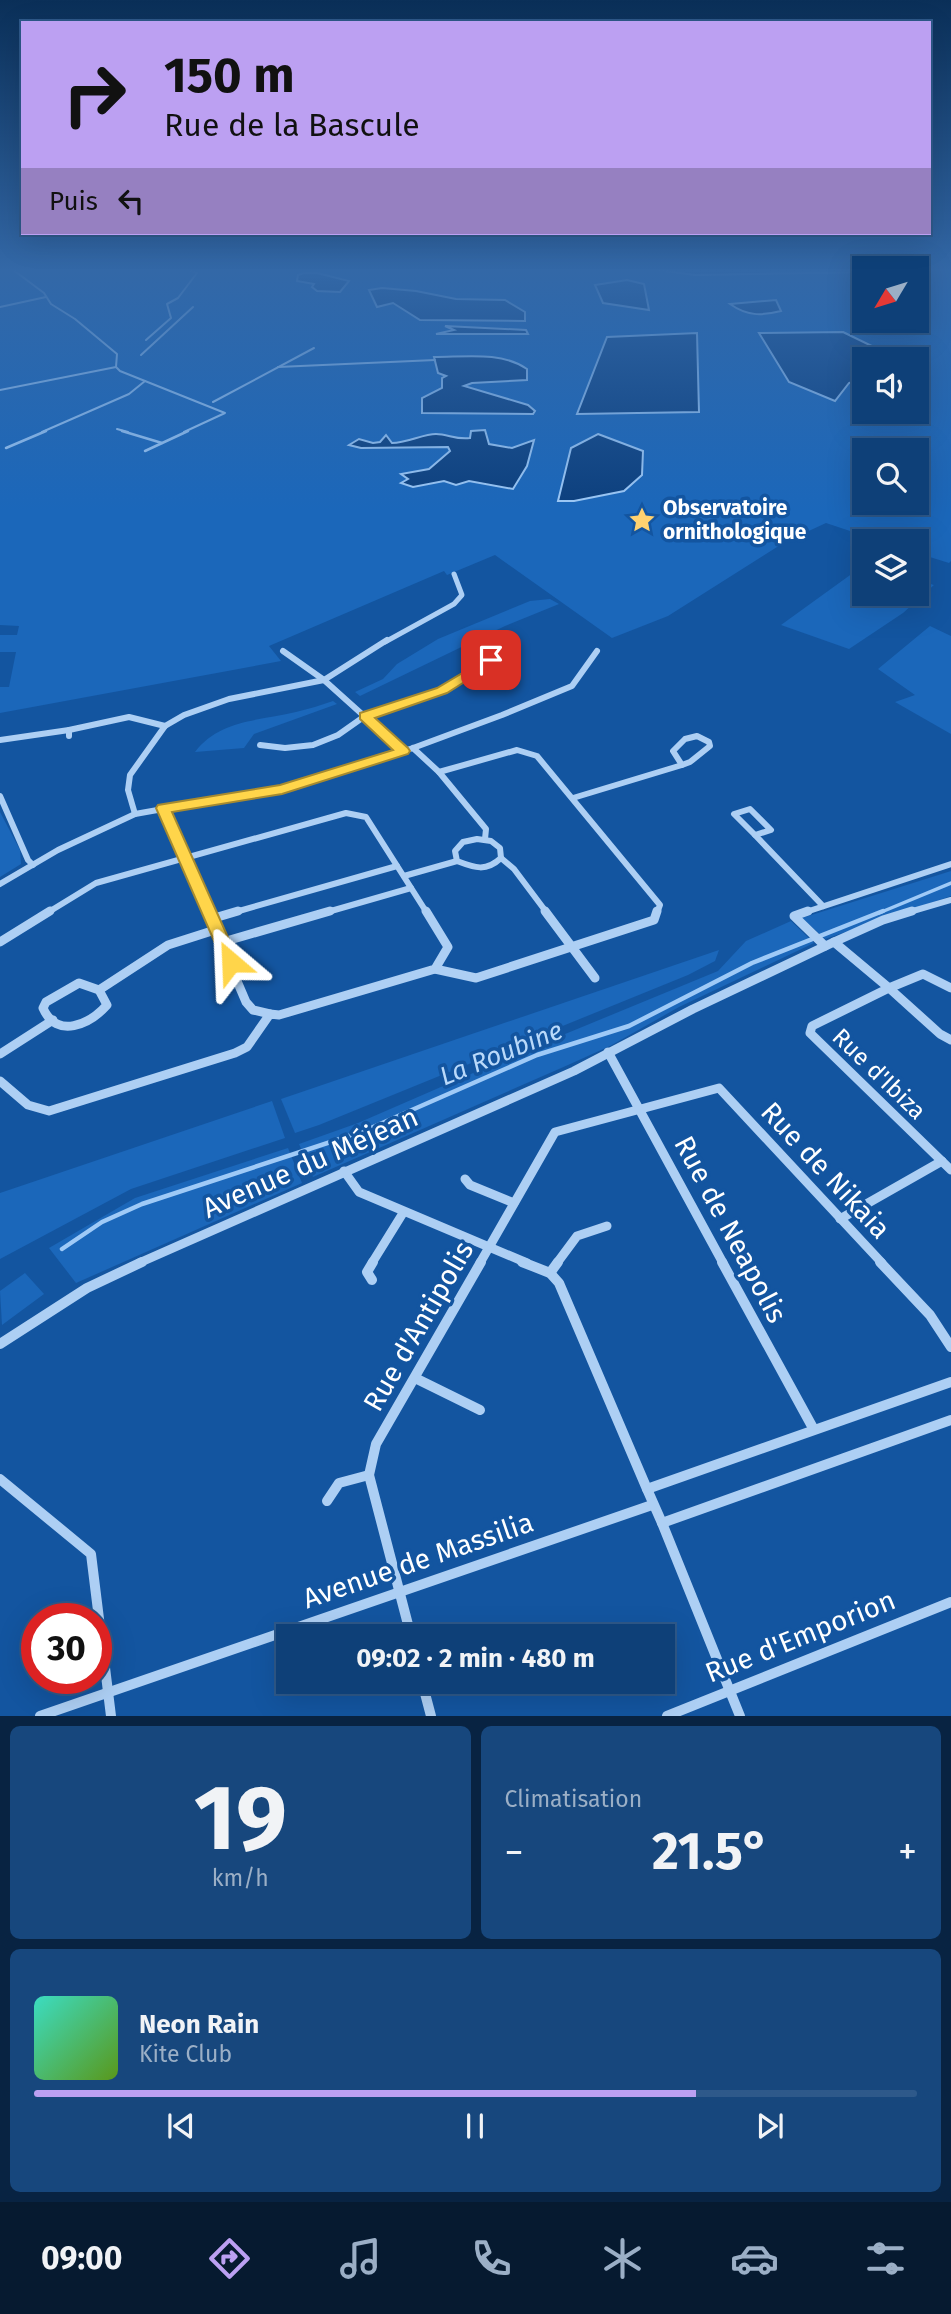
<!DOCTYPE html>
<html lang="fr">
<head>
<meta charset="utf-8">
<style>
	body { margin:0; font-family:"Fira Sans",sans-serif; background:#17477d; color:#f1f3f6; height:100vh; display:flex; flex-direction:column; font-size:26px; white-space:nowrap }
	* { box-sizing:border-box; margin:0 }
	p { font-size:23px; color:#9bafc6 }
	.icon { flex:none; width:38px; height:38px; fill:none; stroke:currentColor; stroke-width:2; stroke-linecap:round; stroke-linejoin:round }
	.map { position:relative; height:1716px; overflow:hidden }
	.drawer { display:flex; flex-direction:column; gap:10px; padding:10px; background:#082342; flex:1 }
	.drawer>* { flex:none }
	.top-card { position:absolute; left:21px; top:21px; width:910px; height:214px; border-radius:0px; box-shadow:0 7px 28px #0002,0 0 0 2px #2e598a; background:#bca0f2; color:#111; overflow:hidden }
	.needle { width:46px; rotate:232deg }
	.tools { position:absolute; left:852px; top:256px; display:grid; gap:14px }
	.tools a { display:grid; place-items:center; width:77px; height:77px; border-radius:0px; background:#0e4078; box-shadow:0 7px 28px #0002,0 0 0 2px #2e598a; font-size:35px }
	.speed { position:absolute; left:21px; top:1603px; display:flex; gap:14px; font-size:35px; font-weight:700; text-align:center }
	.speed>* { display:grid; place-content:center; width:91px; height:91px; border-radius:50%; background:#0e4078; box-shadow:0 7px 28px #0002,0 0 0 2px #2e598a; line-height:1 }
	.speed .limit { border:10px solid #d22; background:#fff; color:#111 }
	.pin { position:absolute; display:grid; place-items:center; width:60px; height:60px; color:#fff; margin:-30px; border-radius:14px; box-shadow:0 4px 10px #0006 }
	.me { position:absolute; width:77px; margin:-38px; rotate:334deg; stroke-linejoin:round; filter:drop-shadow(0 0 5px #0008) }
	.turn { display:flex; align-items:center; gap:24px; height:147px; padding:0 28px; font-size:32px }
	.turn .icon { width:91px; height:91px; stroke-width:2.5 }
	.turn b { display:block; font-size:49px; line-height:60px }
	.then { display:flex; align-items:center; height:66px; padding:0 28px; background:#0003; gap:14px; font-size:26px }
	.big { font-size:52px; font-weight:700; line-height:1.1 }
	.drawer .tile { flex:1; display:flex; flex-direction:column; justify-content:center; gap:10px; min-width:0; padding:0 24px; border-radius:10px; background:#17477d }
	.drawer .dial { align-items:center; gap:0 }
	.dial b { font-size:91px; line-height:1 }
	.song { display:flex; align-items:center; gap:21px }
	.cover { width:84px; height:84px; border-radius:10px; background:linear-gradient(135deg,hsl(170 70% 55%),hsl(90 70% 35%)) }
	.played { height:7px; border-radius:4px; background:linear-gradient(90deg,#bca0f2 75%,#2e598a 75%) }
	.keys { display:flex; justify-content:space-around; direction:ltr }
	.heat { display:flex; justify-content:space-between; align-items:center; font-size:38px; direction:ltr }
	.drawer .tiles { flex:1; display:grid; gap:10px; grid-template-columns:1fr 1fr }
	.tile:last-child { grid-column:span 2 }
	.trip { position:absolute; left:276px; top:1624px; width:399px; height:70px; border-radius:0px; background:#0e4078; box-shadow:0 7px 28px #0002,0 0 0 2px #2e598a; font-weight:700; line-height:70px; text-align:center }
	.tab-bar { display:flex; height:112px; justify-content:space-around; align-items:center; background:#061a30; color:#9bafc6 }
	.tab-bar .icon { width:49px; height:49px }
	.tab-bar .on { color:#bca0f2 }
	.tab-bar b { font-size:32px; color:#f1f3f6 }
	.map>svg:first-child { display:block }
	.green { fill:#1b67ba; fill-rule:evenodd }
	.water { fill:#0c3f7d; stroke:#9fcaf7; stroke-width:2 }
	.lines { fill:none; stroke-linecap:round; stroke-linejoin:round }
	.stream-far3 { stroke:#9fcaf7; stroke-width:2 }
	.stream-far2 { stroke:#9fcaf7; stroke-width:2.5 }
	.stream-far1 { stroke:#9fcaf7; stroke-width:3.5 }
	.stream { stroke:#9fcaf7; stroke-width:4.5 }
	.street-far3 { stroke:#adcff4; stroke-width:5 }
	.street-far2 { stroke:#adcff4; stroke-width:6 }
	.street-far1 { stroke:#adcff4; stroke-width:9 }
	.street { stroke:#adcff4; stroke-width:10 }
	.route { fill:#ffd54a; stroke:#a68a30; stroke-width:2 }
	.labels { text-anchor:middle; stroke-width:7; stroke-linejoin:round; paint-order:stroke }
	.far-poi-label { font-size:21px; font-weight:bold; fill:#fff; stroke:#1355a0; text-anchor:start }
	.street-label { font-size:24px; fill:#fff; stroke:#1355a0 }
	.water-label { font-size:26px; font-style:italic; fill:#b9d9fa; stroke:#1355a0 }
	.near-street-label { font-size:28px; fill:#fff; stroke:#1355a0 }
</style>
</head>
<body>
<div class="map">
<svg width="951" height="1716" viewBox="0 0 951 1716">
	<rect width="100%" height="100%" fill="#1355a0"/>
	<g class="green">
		<path d="M0 269H651L695 275 864 272V320H917V271L951 270V561L949 563 917 553V541H880L826 523 785 542 668 616 612 638 495 555 447 575 444 571 269 646 281 661 0 713V687H9L16 652H0V635H17L19 626 0 625ZM382 288 416 291 456 299 505 300 420 320 369 290ZM864 359H917V411H864ZM864 450H917V502H864Z"/>
		<path d="M864 565V593H917V580L934 585 903 613 849 649 781 625Z"/>
		<path d="M550 599 559 604 505 626 360 696 355 692 383 679 397 664 438 639 530 601Z"/>
		<path d="M930 626 951 636V734L895 702 915 695 878 669Z"/>
		<path d="M333 701 337 704 254 734 244 748 195 752C220 719 260 721 296 712 309 709 321 705 333 701Z"/>
		<path d="M0 812 20 850 21 864 0 877Z"/>
		<path d="M951 871V896L825 939 802 918Z"/>
		<path d="M791 921 814 943 679 1007 610 1046 568 1065 313 1177 299 1144 358 1123 519 1053 718 971 746 941Z"/>
		<path d="M719 950 715 961 688 975 319 1125 295 1133 281 1099Z"/>
		<path d="M272 1101 285 1138 131 1189 0 1259V1193Z"/>
		<path d="M288 1148 302 1183 76 1283 49 1248 135 1198Z"/>
		<path d="M25 1273 44 1294 2 1325 0 1291Z"/>
	</g>
	<g class="water">
		<path d="M651 269H864V272L695 275Z"/>
		<path d="M304 273H317L349 281 340 292 317 291 312 287 314 284 297 281 298 275Z"/>
		<path d="M627 280 644 284 649 310 603 303 595 285Z"/>
		<path d="M382 288 416 291 456 299 505 300 525 312V321L420 320 393 303 377 307 369 290Z"/>
		<path d="M776 300 781 311C761 316 747 316 730 304Z"/>
		<path d="M445 326 526 330 528 334H436L454 330Z"/>
		<path d="M843 332 878 349 882 359H864V377L849 383 835 401 789 382 759 333Z"/>
		<path d="M697 333 699 412 577 414 607 337Z"/>
		<path d="M434 357C465 357 501 351 527 369V380L472 383 464 386 528 405 535 411 533 414 422 413V398L442 388V378L446 376 438 373Z"/>
		<path d="M485 430 489 444 512 448 534 440 527 466 513 489 469 481 456 485 444 481 413 487 401 483 408 479 401 474 429 469 450 451 448 447 361 448 349 445 359 439 373 443 380 442 386 435 392 443C407 443 423 434 436 434 448 434 456 440 470 438L471 431Z"/>
		<path d="M598 434 643 451 642 475 624 491 574 501H558L571 448Z"/>
	</g>
	<g class="lines">
		<g class="stream-far3">
			<path d="M12 269 44 293 51 304 75 319 117 354 116 367 120 371 225 413 184 432"/>
			<path d="M0 307 46 297"/>
			<path d="M146 340 171 318 167 304 178 298 197 273 186 269"/>
			<path d="M141 355 193 307"/>
			<path d="M278 367 435 360"/>
			<path d="M0 390 116 367"/>
			<path d="M213 402 314 348"/>
			<path d="M117 429 128 432"/>
			<path d="M42 432 129 394 145 381"/>
		</g>
		<g class="stream-far2">
			<path d="M122 431 162 443"/>
			<path d="M6 448 46 431"/>
			<path d="M145 451 188 431"/>
		</g>
		<path class="stream-far1" d="M879 913 951 883"/>
		<path class="stream" d="M62 1249 102 1222 142 1204 364 1131 537 1055 629 1026 752 963 883 911"/>
		<path class="street-far3" d="M385 642 454 604 462 595 454 574"/>
		<g class="street-far2">
			<path d="M283 651 324 680 403 751"/>
			<path d="M69 736V730L129 717 165 726"/>
			<path d="M697 736 709 742 710 746 690 762 682 765 673 751 685 739Z"/>
			<path d="M0 740 69 730"/>
			<path d="M260 745 285 748 313 745 338 735 365 716 442 691 465 679 512 645"/>
			<path d="M413 748 439 772 486 829 485 839"/>
			<path d="M439 772 517 750 537 756 660 905 657 913"/>
			<path d="M0 796 28 860 33 865"/>
			<path d="M573 798 682 765"/>
			<path d="M163 808 208 913"/>
			<path d="M750 809 771 830 755 835 734 814Z"/>
			<path d="M135 814 128 790 130 775 165 726 184 715 229 699 324 680 387 640"/>
			<path d="M755 835 823 906"/>
			<path d="M477 839 491 841 500 848 501 858C486 872 475 868 457 861L455 851 463 842Z"/>
			<path d="M501 858 514 869 547 913"/>
			<path d="M404 876 457 861"/>
			<path d="M0 884 58 850 135 814 298 785 413 748 502 715 572 686 597 651"/>
			<path d="M47 913 96 883 346 813 366 817 427 913"/>
			<path d="M232 913 397 866"/>
			<path d="M324 913 411 888"/>
			<path d="M803 913 951 864"/>
			<path d="M906 913 951 900"/>
		</g>
		<g class="street-far1">
			<path d="M207 911 246 1002 253 1010 270 1014"/>
			<path d="M545 911 595 978"/>
			<path d="M808 911 794 916 825 946"/>
			<path d="M211 919 238 911"/>
			<path d="M0 942 50 911"/>
			<path d="M223 942 330 911"/>
			<path d="M834 942 889 988 812 1026 810 1033 951 1170"/>
			<path d="M435 969 476 978 654 920 657 911"/>
			<path d="M79 983 99 990 107 1005C90 1024 57 1040 43 1008L46 1002Z"/>
			<path d="M951 988 923 974 889 988 940 1034 951 1040"/>
			<path d="M99 990 168 945 215 930"/>
			<path d="M608 1052 723 1263"/>
			<path d="M0 1054 53 1020"/>
			<path d="M0 1081 28 1105 49 1111 235 1053 247 1047 270 1014 279 1015 435 969 448 947 426 911"/>
			<path d="M344 1171 359 1192 527 1263"/>
			<path d="M465 1179 470 1185 514 1203"/>
			<path d="M840 1219 942 1161"/>
			<path d="M139 1263 574 1071 693 1009 834 942 883 920 912 911"/>
			<path d="M372 1263 403 1213"/>
			<path d="M480 1263 555 1132 719 1088 882 1263"/>
			<path d="M557 1263 577 1236 607 1226"/>
		</g>
		<g class="street">
			<path d="M522 1262 550 1273 559 1283 647 1489"/>
			<path d="M722 1262 813 1428"/>
			<path d="M880 1262 930 1315 951 1347"/>
			<path d="M550 1273 558 1262"/>
			<path d="M372 1280 367 1272 373 1262"/>
			<path d="M0 1344 87 1288 142 1262"/>
			<path d="M415 1378 480 1410"/>
			<path d="M951 1382 647 1489 662 1523 951 1420"/>
			<path d="M0 1479 91 1554 111 1716"/>
			<path d="M327 1501 339 1483 369 1475"/>
			<path d="M662 1523 740 1716"/>
			<path d="M411 1636 369 1475 376 1444 481 1262"/>
			<path d="M422 1682 431 1716"/>
			<path d="M40 1716 652 1505"/>
			<path d="M667 1716 951 1602"/>
		</g>
	</g>
	<linearGradient id="sky" x2="0" y2="1"><stop stop-color="#0a2f58"/><stop offset="0.53" stop-color="#3368a7"/><stop offset="1" stop-color="#3368a7" stop-opacity="0"/></linearGradient>
	<rect width="951" height="510" fill="url(#sky)"/>
	<path class="route" d="M491 656 496 657V662L447 693 375 718 408 748 410 751 408 754 282 794 172 812 239 962 231 968 225 966 156 808 158 805 280 785 393 750 360 719V713L437 688Z"/>
	<defs>
		<g id="sight-bare" transform="scale(2.1)"><path d="M0-6L1.8-2.2L6-1.7L2.9 1.2L3.7 5.4L0 3.3L-3.7 5.4L-2.9 1.2L-6-1.7L-1.8-2.2Z" fill="#ffd270" stroke="#1355a0" stroke-width="2.5" paint-order="stroke"/></g>
	</defs>
	<g fill-rule="evenodd">
		<use href="#sight-bare" x="642" y="520"/>
	</g>
	<g class="labels">
		<g class="far-poi-label">
			<text x="663" y="515">Observatoire<tspan x="663" dy="24">ornithologique</tspan></text>
		</g>
		<g class="street-label">
			<text transform="translate(879 1074) rotate(44)" y="8">Rue d'Ibiza</text>
		</g>
		<g class="water-label">
			<text transform="translate(501 1053) rotate(-22)" y="9">La Roubine</text>
		</g>
		<g class="near-street-label">
			<text transform="translate(310 1162) rotate(-24)" y="10">Avenue du Méjean</text>
			<text transform="translate(826 1170) rotate(47)" y="10">Rue de Nikaia</text>
			<text transform="translate(731 1229) rotate(62)" y="10">Rue de Neapolis</text>
			<text transform="translate(418 1326) rotate(-60)" y="10">Rue d'Antipolis</text>
			<text transform="translate(418 1560) rotate(-19)" y="10">Avenue de Massilia</text>
			<text transform="translate(800 1636) rotate(-22)" y="10">Rue d'Emporion</text>
		</g>
	</g>
</svg>
<div class="tools">
<a><svg class="needle" viewBox="-14 -14 28 28"><path d="M0-13l5 13h-10z" fill="#e53935"/><path d="M0 13l5-13h-10z" fill="#9bafc6"/></svg></a>
<a><svg class="icon" aria-label="sound" viewBox="0 0 24 24"><path d="M4 9h4l5-4v14l-5-4H4zM17 9q2 3 0 6"/></svg></a>
<a><svg class="icon" aria-label="search" viewBox="0 0 24 24"><circle cx="10" cy="10" r="6"/><path d="M15 15l6 6"/></svg></a>
<a><svg class="icon" aria-label="layers" viewBox="0 0 24 24"><path d="M12 4l9 5-9 5-9-5zM3 14l9 5 9-5"/></svg></a>
</div>
<div class="speed"><div class="limit">30</div></div>
<div class="pin" style="left:491px;top:660px;background:#d93025"><svg class="icon" aria-label="arrive" viewBox="0 0 24 24"><path d="M6 21V4h12l-3 4 3 4H6"/></svg></div>
<svg class="me" style="left:231px;top:962px" viewBox="-20 -20 40 40"><path d="M0-17L14 15 0 8-14 15z" fill="#ffd54a" stroke="#fff" stroke-width="4"/></svg>
<div class="trip">09:02 · 2 min · 480 m</div>
<div class="top-card">
<div class="turn"><svg class="icon" aria-label="right" viewBox="0 0 24 24"><path d="M7 20v-9h11M14 6l5 5-5 5"/></svg><div><b>150 m</b>Rue de la Bascule</div></div>
<div class="then">Puis<svg class="icon" aria-label="left" viewBox="0 0 24 24"><path d="M17 20v-9H6M10 6l-5 5 5 5"/></svg></div>
</div>
</div>
<section class="drawer">
<div class="tiles">
<div class="tile dial"><b>19</b><p>km/h</p></div>
<div class="tile"><p>Climatisation</p>
<div class="heat"><a>−</a><b class="big">21.5°</b><a>+</a></div>
</div>
<div class="tile">
<div class="song"><i class="cover"></i><div><b>Neon Rain</b><p>Kite Club</p></div></div>
<div class="played"></div>
<div class="keys"><svg class="icon" aria-label="previous" viewBox="0 0 24 24"><path d="M18 5L8 12l10 7zM5 5v14"/></svg><svg class="icon" aria-label="pause" viewBox="0 0 24 24"><path d="M8 5v14M16 5v14"/></svg><svg class="icon" aria-label="next" viewBox="0 0 24 24"><path d="M6 5l10 7-10 7zM19 5v14"/></svg></div>
</div>
</div>
</section>
<nav class="tab-bar">
<b>09:00</b>
<svg class="icon on" aria-label="directions" viewBox="0 0 24 24"><path d="M12 3l9 9-9 9-9-9zM9 14v-3h6M13 9l2 2-2 2"/></svg>
<svg class="icon" aria-label="music" viewBox="0 0 24 24"><path d="M9 18V5l10-2v13"/><circle cx="6" cy="18" r="3"/><circle cx="16" cy="16" r="3"/></svg>
<svg class="icon" aria-label="phone" viewBox="0 0 24 24"><path d="M5 4h4l2 5-3 2q2 4 5 5l2-3 5 2v4C11 20 4 13 5 4z"/></svg>
<svg class="icon" aria-label="climate" viewBox="0 0 24 24"><path d="M12 3v18M4 7l16 10M4 17L20 7"/></svg>
<svg class="icon" aria-label="car" viewBox="0 0 24 24"><path d="M5 17H2v-5l4-1 3-4h7l3 4 3 1v5h-3M9 17h6M6 11h13"/><circle cx="7" cy="17" r="2"/><circle cx="17" cy="17" r="2"/></svg>
<svg class="icon" aria-label="filters" viewBox="0 0 24 24"><path d="M4 7h16M4 17h16"/><circle cx="9" cy="7" r="2"/><circle cx="15" cy="17" r="2"/></svg>
</nav>
</body>
</html>
